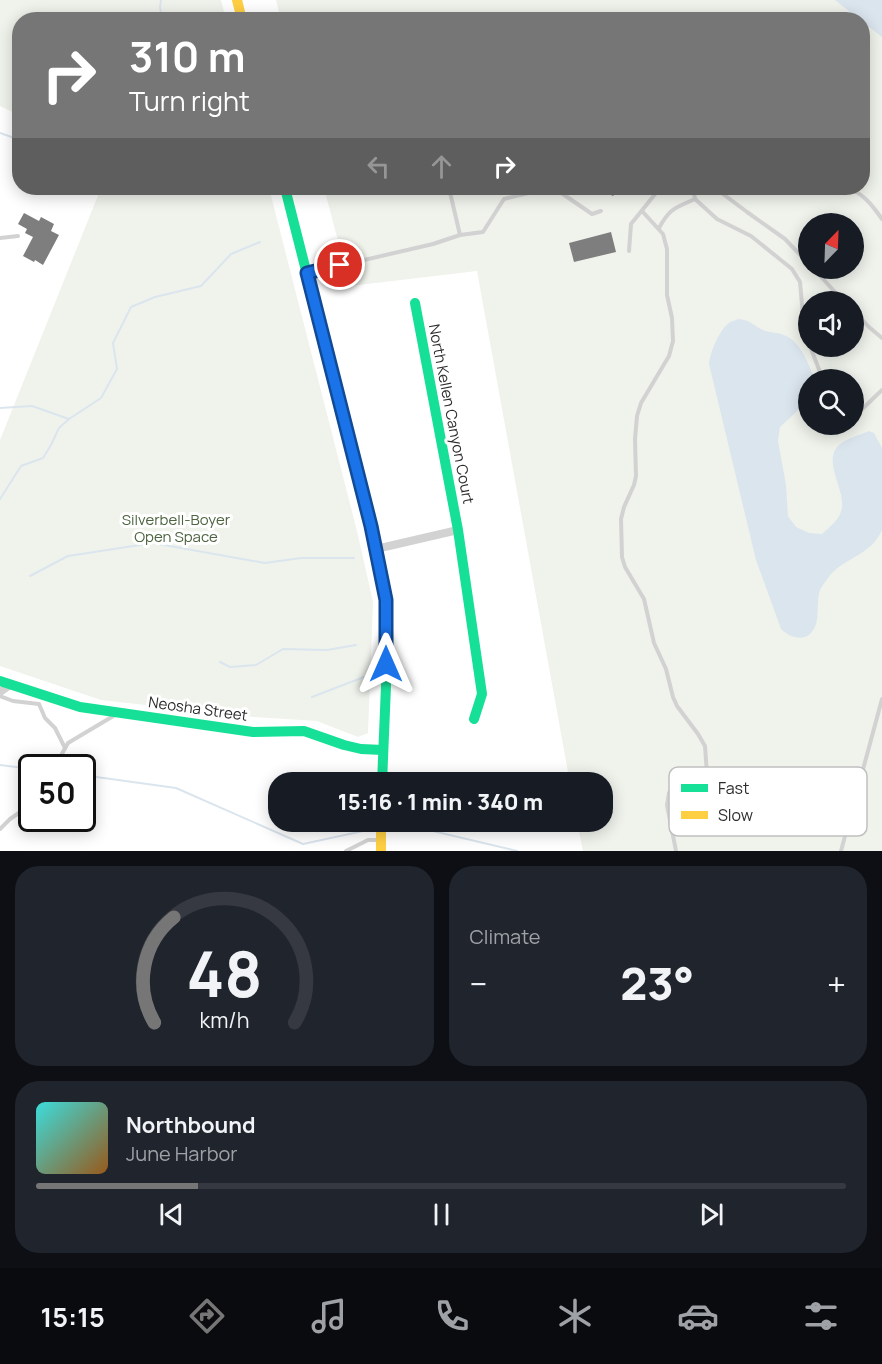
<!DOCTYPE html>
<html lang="en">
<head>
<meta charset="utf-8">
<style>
	body { margin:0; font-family:Manrope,sans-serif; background:#20242c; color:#f1f3f6; height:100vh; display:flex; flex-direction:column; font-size:22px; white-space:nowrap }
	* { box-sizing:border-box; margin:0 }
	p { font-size:20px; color:#9ea1a6 }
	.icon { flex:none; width:33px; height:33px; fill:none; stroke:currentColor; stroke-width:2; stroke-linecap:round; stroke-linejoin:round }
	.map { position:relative; height:851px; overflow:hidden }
	.details { display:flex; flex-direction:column; gap:15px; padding:15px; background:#0d0f14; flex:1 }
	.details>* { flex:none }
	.top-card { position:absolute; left:12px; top:12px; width:858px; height:183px; border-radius:24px; box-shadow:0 3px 15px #0003; background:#767676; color:#fff; overflow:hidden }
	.needle { width:39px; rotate:23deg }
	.controls { position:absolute; left:798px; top:213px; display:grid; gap:12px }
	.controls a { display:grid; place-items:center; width:66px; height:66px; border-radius:50%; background:#171b24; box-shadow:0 3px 15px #0003; font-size:30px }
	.speed { position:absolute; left:18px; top:754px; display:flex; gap:12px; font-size:30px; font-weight:700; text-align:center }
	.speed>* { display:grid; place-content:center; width:78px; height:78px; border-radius:50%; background:#171b24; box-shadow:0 3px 15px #0003; line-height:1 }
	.speed .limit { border:3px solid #111; border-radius:9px; background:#fff; color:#111 }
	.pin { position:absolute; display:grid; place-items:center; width:51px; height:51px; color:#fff; margin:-26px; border:3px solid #fff; border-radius:50%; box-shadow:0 2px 6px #0007 }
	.me { position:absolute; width:66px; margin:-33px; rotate:0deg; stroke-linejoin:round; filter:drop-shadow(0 0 4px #0008) }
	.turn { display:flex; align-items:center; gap:21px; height:126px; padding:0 18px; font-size:27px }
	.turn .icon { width:78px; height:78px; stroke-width:2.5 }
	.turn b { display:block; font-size:42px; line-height:51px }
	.lanes { display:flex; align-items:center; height:57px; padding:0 18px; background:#0003; justify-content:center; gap:30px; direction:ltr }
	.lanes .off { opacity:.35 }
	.big { font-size:45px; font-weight:800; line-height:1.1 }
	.details .tile { flex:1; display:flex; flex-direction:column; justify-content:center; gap:9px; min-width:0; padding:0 21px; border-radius:24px; background:#20242c }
	.details .dial { align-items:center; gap:0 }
	.dial svg { height:156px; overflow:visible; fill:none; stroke:#363941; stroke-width:7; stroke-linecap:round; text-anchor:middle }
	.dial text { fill:#f1f3f6; stroke:none }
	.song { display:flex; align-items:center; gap:18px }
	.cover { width:72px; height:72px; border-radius:9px; background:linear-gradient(135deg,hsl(180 70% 55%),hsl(30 70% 35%)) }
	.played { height:6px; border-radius:3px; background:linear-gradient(90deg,#767676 20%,#363941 20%) }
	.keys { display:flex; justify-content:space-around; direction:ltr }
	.heat { display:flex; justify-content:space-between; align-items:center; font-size:33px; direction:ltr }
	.details .tiles { flex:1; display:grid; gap:15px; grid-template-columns:1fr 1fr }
	.tile:last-child { grid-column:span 2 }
	.trip { position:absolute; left:268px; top:772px; width:345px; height:60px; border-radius:24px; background:#171b24; box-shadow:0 3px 15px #0003; font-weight:800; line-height:60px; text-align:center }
	.tab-bar { display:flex; height:96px; justify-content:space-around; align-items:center; background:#090b0e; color:#9ea1a6 }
	.tab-bar .icon { width:42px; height:42px }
	.tab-bar .on { color:#767676 }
	.tab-bar b { font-size:27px; color:#f1f3f6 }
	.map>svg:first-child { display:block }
	.green { fill:#f0f3ec; fill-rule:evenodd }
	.water { fill:#dbe5ee }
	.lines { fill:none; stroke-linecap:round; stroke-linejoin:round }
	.stream { stroke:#dbe5ee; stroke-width:2 }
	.building { fill:#7e7e7e }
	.lane { stroke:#d2d2d2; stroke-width:4 }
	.street { stroke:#d2d2d2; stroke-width:8 }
	.fast { stroke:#16e098; stroke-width:10 }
	.slow { stroke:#ffcf43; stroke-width:10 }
	.route-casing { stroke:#114b97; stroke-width:15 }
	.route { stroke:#1a73e8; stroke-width:10 }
	.labels { text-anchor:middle; stroke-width:6; stroke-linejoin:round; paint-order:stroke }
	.street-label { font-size:15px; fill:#2d2d2d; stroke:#fff }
	.park-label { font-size:15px; fill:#4e6440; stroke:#fff }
	.key { fill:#fff; stroke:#c0c0c0; stroke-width:1.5 }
	.key-label { font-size:16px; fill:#2d2d2d }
</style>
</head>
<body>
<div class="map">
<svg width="882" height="851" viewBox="0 0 882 851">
	<rect width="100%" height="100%" fill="#fff"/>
	<g class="green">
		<path d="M0 0H221L226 19 20 20 19 115 0 106Z"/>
		<path d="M276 0H882V851H583L577 822H603V783H570L477 271 350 286 324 188H862V20H281ZM808 224H854V268H808ZM808 302H854V346H808ZM808 380H854V424H808Z"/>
		<path d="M101 188H269L357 531 373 602 368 733 358 737 317 721 254 717 101 700 0 666V440Z"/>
	</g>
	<g class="water">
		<path d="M835 0H882V37L863 22 862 20 859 19Z"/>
		<path d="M738 319C751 320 752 325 763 330 769 333 775 332 781 334 800 339 807 361 814 377V379L808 380V401L780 427 778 441 786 485 788 516 796 527 809 533 822 534C830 527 840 519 842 508 845 489 822 461 839 445 847 438 860 435 869 431L874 433 882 448V530C870 557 843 557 828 578 825 582 822 586 820 590 815 604 822 623 810 634 801 642 788 636 781 629L756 560 709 364C710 353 719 330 729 323 730 322 736 320 738 319Z"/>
	</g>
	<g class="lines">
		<g class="stream">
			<path d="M161 0 160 7 162 20"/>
			<path d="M0 133 20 140"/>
			<path d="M0 408 32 406 69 419"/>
			<path d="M0 499 21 466 43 458 51 445 59 428 69 419 101 398 117 369 113 343 131 307 155 297 201 286 231 254 260 242"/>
			<path d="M30 576 68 556 153 543 265 563 301 558H354"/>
			<path d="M220 662 230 667 256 665 283 649 327 650 356 645"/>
			<path d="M312 697 364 677"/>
			<path d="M0 765 32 769"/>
			<path d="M82 775 176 788 303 844 377 828"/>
			<path d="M386 826 399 823 517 851"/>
		</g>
	</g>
	<g class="building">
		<path d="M599 188H619L613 196Z"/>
		<path d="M24 213 39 221 41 217 54 224 51 231 59 235 43 265 35 260 34 262 23 256 33 237 25 233 27 229 18 224Z"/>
		<path d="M611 232 616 252 574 262 569 243Z"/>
	</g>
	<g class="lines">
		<g class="lane">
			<path d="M449 188 460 235"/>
			<path d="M554 188 592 214 601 211"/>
			<path d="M693 188 695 199 717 219 751 236 792 269 800 282 804 327 808 342"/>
			<path d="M715 188 747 212 785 239 808 263"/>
			<path d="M848 188C864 194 872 205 882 219"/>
			<path d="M642 211 663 234 667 249V295L672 318 673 341 669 356 641 403 637 416 635 439 636 476 634 485 624 507 621 519 622 557 625 567 644 599 654 643 666 669 673 697 677 706 698 734 705 746 707 774 703 781 697 784 674 786 669 793 667 805 676 851"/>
			<path d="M659 228C670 208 675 208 695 199"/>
			<path d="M0 238 18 236"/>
			<path d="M629 251 631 224 660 188"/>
			<path d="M813 268 844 302"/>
			<path d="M308 273 433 244 460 235 483 232 504 199 549 188"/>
			<path d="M854 311 869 327 882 338"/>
			<path d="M810 346 823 380"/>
			<path d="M854 417 882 390"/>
			<path d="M821 424 826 430C834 432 840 431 847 424"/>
			<path d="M0 696 13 701 39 704 45 718 55 728 65 748"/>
			<path d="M54 768 68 743 115 715"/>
			<path d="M0 829 10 819 32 804"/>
			<path d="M346 851 368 840H379"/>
			<path d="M841 851 882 699"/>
		</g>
		<g class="street">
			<path d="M376 549 458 530"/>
			<path d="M0 692 10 685"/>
		</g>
		<g class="fast">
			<path d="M285 188 371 526 386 600V686L382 783"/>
			<path d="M415 303 458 530 482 694 474 719"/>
			<path d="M0 681 80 707 253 732 304 731 344 745 361 749 383 750"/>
		</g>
		<g class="slow">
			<path d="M237 0 242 20"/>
			<path d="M381 822V851"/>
		</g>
	</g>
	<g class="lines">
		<g class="route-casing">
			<path id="route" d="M340 265 307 273 371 526 386 600V664"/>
		</g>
		<use href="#route" class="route"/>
	</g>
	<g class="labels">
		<g class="street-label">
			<text transform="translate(451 414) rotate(79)" y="5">North Kellen Canyon Court</text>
			<text transform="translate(198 709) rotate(8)" y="5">Neosha Street</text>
		</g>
		<g class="park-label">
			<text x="176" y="525">Silverbell-Boyer<tspan x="176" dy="17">Open Space</tspan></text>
		</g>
	</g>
	<rect x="669" y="767" width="198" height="69" rx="9" class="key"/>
	<rect x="681" y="784" width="27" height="8" fill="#16e098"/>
	<rect x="681" y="811" width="27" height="8" fill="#ffcf43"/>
	<g class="key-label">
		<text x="718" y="794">Fast</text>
		<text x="718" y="821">Slow</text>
	</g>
</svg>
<div class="controls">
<a><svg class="needle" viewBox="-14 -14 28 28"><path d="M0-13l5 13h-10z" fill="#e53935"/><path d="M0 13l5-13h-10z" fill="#9ea1a6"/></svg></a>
<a><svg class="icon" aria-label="sound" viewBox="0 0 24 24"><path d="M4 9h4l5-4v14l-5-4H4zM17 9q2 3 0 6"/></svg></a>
<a><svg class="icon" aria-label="search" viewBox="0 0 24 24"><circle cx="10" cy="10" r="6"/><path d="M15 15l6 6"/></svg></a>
</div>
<div class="speed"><div class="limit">50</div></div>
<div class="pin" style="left:340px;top:265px;background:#d93025"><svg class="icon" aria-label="arrive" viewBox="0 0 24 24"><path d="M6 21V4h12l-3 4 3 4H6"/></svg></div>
<svg class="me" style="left:386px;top:664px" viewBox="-20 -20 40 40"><path d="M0-17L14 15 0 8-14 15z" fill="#1a73e8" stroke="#fff" stroke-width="4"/></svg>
<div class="trip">15:16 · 1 min · 340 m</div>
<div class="top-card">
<div class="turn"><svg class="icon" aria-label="right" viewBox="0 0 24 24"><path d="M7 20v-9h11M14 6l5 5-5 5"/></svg><div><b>310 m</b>Turn right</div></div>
<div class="lanes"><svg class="icon off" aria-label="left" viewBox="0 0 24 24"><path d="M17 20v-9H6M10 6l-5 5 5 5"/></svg><svg class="icon off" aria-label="ahead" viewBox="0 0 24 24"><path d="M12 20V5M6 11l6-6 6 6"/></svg><svg class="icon" aria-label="right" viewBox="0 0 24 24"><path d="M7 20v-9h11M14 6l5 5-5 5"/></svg></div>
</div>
</div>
<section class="details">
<div class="tiles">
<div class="tile dial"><svg viewBox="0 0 100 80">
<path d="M14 69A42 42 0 1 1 86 69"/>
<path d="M14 69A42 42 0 0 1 24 15" stroke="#767676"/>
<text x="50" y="56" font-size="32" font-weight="700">48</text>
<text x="50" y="72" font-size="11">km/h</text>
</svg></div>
<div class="tile"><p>Climate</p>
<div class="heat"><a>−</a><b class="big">23°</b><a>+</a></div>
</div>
<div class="tile">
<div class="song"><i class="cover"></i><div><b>Northbound</b><p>June Harbor</p></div></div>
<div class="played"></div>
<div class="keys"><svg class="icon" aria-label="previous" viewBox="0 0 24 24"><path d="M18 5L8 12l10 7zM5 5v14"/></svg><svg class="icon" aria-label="pause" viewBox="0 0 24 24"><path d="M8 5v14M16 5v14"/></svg><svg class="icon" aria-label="next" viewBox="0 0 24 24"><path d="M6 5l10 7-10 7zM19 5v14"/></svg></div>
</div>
</div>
</section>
<nav class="tab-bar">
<b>15:15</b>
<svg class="icon on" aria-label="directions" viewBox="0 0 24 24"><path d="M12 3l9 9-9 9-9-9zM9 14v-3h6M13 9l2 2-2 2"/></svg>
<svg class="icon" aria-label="music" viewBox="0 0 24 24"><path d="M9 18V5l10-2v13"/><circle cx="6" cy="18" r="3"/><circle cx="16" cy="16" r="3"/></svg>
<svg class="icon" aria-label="phone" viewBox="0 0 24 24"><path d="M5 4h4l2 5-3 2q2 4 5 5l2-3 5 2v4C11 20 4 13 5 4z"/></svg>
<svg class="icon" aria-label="climate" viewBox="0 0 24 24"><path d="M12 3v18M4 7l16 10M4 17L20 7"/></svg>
<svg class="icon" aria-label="car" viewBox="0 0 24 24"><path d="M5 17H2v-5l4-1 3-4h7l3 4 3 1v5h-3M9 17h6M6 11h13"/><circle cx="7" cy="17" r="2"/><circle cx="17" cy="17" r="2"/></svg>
<svg class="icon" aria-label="filters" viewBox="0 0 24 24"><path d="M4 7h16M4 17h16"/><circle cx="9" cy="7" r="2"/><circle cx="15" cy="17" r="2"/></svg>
</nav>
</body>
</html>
